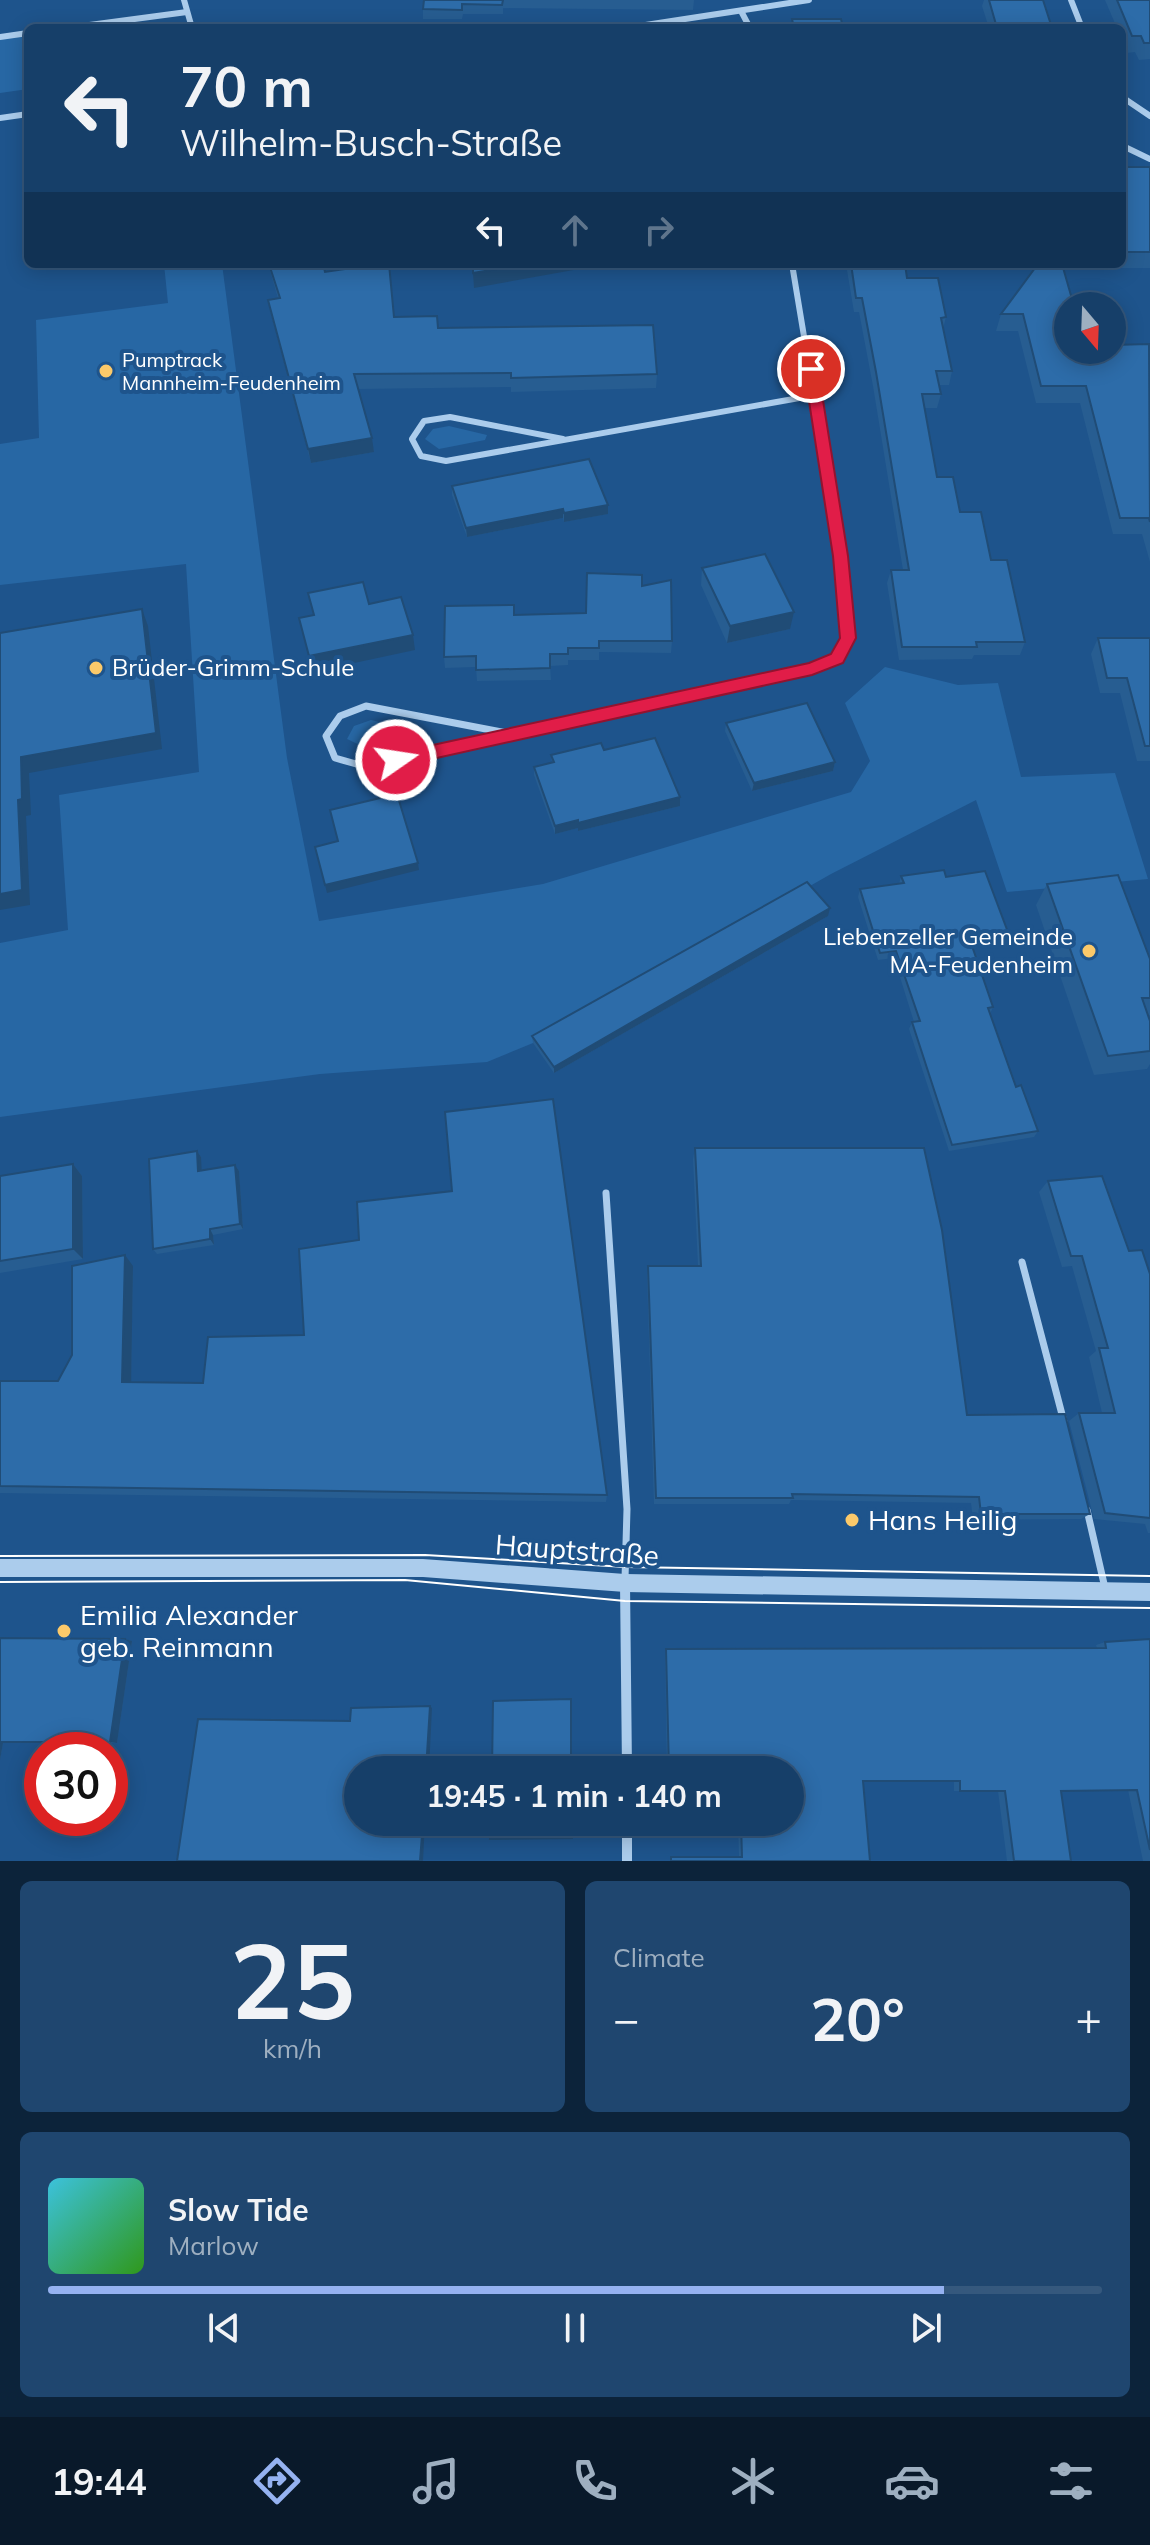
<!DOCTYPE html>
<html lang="en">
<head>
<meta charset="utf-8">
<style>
	body { margin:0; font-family:Mulish,sans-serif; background:#1f466f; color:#f1f3f6; height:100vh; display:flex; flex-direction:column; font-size:30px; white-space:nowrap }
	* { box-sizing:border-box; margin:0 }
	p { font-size:26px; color:#9eafc0 }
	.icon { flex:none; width:44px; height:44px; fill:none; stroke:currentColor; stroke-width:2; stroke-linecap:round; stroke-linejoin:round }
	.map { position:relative; height:1861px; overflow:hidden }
	.side { display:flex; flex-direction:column; gap:20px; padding:20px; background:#0c233a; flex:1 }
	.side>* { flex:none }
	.hud { position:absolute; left:24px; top:24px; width:1102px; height:244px; border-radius:12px; box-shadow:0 4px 20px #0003,0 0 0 2px #35587d; background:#163f69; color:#f1f3f6; overflow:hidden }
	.needle { width:52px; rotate:161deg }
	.buttons { position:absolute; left:1054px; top:292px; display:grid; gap:16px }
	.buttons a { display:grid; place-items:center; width:72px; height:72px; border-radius:50%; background:#163f69; box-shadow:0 4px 20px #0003,0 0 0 2px #35587d; font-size:40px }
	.speed { position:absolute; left:24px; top:1732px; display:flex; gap:16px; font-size:40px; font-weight:700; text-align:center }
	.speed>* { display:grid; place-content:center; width:104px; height:104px; border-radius:50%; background:#163f69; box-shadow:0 4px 20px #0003,0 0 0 2px #35587d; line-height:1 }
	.speed .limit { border:12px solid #d22; background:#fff; color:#111 }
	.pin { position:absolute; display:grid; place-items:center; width:68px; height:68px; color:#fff; margin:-34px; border:4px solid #fff; border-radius:50%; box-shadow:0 2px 8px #0007 }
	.me { position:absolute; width:88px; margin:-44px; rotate:77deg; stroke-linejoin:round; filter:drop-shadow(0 0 6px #0008) }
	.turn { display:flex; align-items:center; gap:28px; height:168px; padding:0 24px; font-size:36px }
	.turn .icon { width:104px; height:104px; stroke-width:2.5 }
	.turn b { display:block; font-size:56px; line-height:68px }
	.lanes { display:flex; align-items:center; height:76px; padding:0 24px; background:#0003; justify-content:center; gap:40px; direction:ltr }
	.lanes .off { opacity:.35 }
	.big { font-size:60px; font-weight:700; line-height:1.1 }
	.side .widget { flex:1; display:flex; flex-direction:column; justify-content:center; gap:12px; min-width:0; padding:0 28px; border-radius:12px; background:#1f466f }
	.side .dial { align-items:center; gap:0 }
	.dial b { font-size:104px; line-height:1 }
	.song { display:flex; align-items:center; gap:24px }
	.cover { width:96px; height:96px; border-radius:12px; background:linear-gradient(135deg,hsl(190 70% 55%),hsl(110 70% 35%)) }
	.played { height:8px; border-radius:4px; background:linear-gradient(90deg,#95b2f1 85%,#35587d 85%) }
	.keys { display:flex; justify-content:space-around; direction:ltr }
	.heat { display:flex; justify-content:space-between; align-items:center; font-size:44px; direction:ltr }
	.side .tiles { flex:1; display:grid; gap:20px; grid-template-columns:1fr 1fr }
	.widget:last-child { grid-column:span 2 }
	.trip { position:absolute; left:344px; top:1756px; width:460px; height:80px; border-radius:40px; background:#163f69; box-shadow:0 4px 20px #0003,0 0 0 2px #35587d; font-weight:700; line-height:80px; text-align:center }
	.tab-bar { display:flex; height:128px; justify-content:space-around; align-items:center; background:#09192a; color:#9eafc0 }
	.tab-bar .icon { width:56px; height:56px }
	.tab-bar .on { color:#95b2f1 }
	.tab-bar b { font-size:36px; color:#f1f3f6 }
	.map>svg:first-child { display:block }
	.green { fill:#2767a4 }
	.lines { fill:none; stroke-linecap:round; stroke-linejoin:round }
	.service { stroke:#abccec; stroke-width:7 }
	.minor-far2 { stroke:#abccec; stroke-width:6 }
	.minor-far1 { stroke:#abccec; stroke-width:7 }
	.minor { stroke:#abccec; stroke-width:10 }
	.tertiary { fill:#abccec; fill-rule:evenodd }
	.tram { stroke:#fff; stroke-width:2 }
	.wall { fill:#275d91 }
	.shaded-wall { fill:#204c76 }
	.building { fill:#2d6ca9; stroke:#204c76; stroke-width:2 }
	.route { fill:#e11d48; stroke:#92132f; stroke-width:2 }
	.poi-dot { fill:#fbc96a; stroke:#1e548c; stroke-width:3 }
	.labels { text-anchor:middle; stroke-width:8; stroke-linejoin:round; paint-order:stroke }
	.far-poi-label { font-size:20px; fill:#fff; stroke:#1e548c; text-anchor:start }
	.poi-label { font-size:24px; fill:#fff; stroke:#1e548c; text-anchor:start }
	.near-poi-label { font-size:28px; fill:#fff; stroke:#1e548c; text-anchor:start }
	.near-street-label { font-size:28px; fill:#fff; stroke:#1e548c }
</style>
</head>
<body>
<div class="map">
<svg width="1150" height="1861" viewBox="0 0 1150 1861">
	<rect width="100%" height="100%" fill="#1e548c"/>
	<g class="green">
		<path d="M28 34V89L0 93V38Z"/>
		<path d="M164 264H222L287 758 319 921 543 884 851 792 870 761 845 703 885 667 958 685 998 683 1021 777 1115 773 1148 879 1007 892 976 800 831 874 533 1043 487 1062 320 1074 0 1117V943L68 930 59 795 199 772 186 564 0 585V444L39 438 36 320 168 303Z"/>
		<path d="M449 426 487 435 485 440 439 449 425 439 433 429Z"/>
		<path d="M371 720 418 731 415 736 364 747 347 739 354 726Z"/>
	</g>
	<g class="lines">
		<g class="service">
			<path d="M606 1193 627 1509 625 1579"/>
			<path d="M1022 1262 1064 1422"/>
			<path d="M1087 1510 1105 1588"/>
		</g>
		<g class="minor-far2">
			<path d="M184 0 192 28"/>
			<path d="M1071 0 1082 28"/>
			<path d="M741 11 750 28"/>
			<path d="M67 28 187 12"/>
			<path d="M626 28 809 0"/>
			<path d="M0 37 28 33"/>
			<path d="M1122 97 1150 116"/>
			<path d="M0 118 28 114"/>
			<path d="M1122 137 1125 147 1150 159"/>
			<path d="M792 264 825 463"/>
			<path d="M563 439 450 417 424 421 412 439 421 456 446 461 816 395"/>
		</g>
		<path class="minor-far1" d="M512 734 366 706 340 716 326 736 335 758 367 767 812 668 837 658 848 638 840 556 824 461"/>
		<g class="minor">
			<path d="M625 1583 627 1770"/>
			<path d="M627 1822V1861"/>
		</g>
		<path class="tertiary" d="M0 1559H423L625 1574 1150 1583V1601L625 1592 423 1577H0Z"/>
		<g class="tram">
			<path d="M0 1556 425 1555 626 1567 1150 1576"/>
			<path d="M0 1582 405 1580 625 1601 1150 1608"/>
		</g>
	</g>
	<g class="wall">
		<path d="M424 0H694L693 10 503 8V14H463L462 19H423V9Z"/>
		<path d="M984 0H989L1052 28H989L982 6Z"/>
		<path d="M1105 0H1150V59L1139 60 1135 52 1127 53 1122 40V28H1117Z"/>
		<path d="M1122 167H1150V268H1064L1068 350 1150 347V562L1142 534H1113L1080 403H1036L1018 331H996L1001 314 1038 264H1122Z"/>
		<path d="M268 264H323L325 272 394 317 438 328 657 374 656 388 511 392V387L358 389 374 452 311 463 271 314 268 300 278 298Z"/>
		<path d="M846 264H905L907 278 946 317 943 329 952 371 949 385H939L941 394 937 408H925L937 477 991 560 1025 642 1020 655H974L972 659 899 660 887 583 891 570H903L873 386 859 312H854Z"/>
		<path d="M452 486 608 505V514L564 522 563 518 467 537 452 495Z"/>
		<path d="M702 568 790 629 727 643 701 585Z"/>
		<path d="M642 586 672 641 671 653 599 652V660H568V665L550 666 551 680 477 681 476 667 445 668 444 657 515 615 586 613Z"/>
		<path d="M1098 638H1150V761H1137L1120 693H1100L1091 654Z"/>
		<path d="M726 723 835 762 833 771 752 791 725 731Z"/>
		<path d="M604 750 680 797V806L578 831V828L555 834 534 775V767L552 762 551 755Z"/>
		<path d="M901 876 946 877 1009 935 1005 942 972 947 993 1007 990 1014 1016 1087 1038 1131 1034 1137 949 1151 909 1029 912 1022H914L894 958 878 960 858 897 860 889 899 884Z"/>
		<path d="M1047 884 1150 959V1015L1148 1016 1150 1021V1064L1147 1069 1094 1075 1036 905Z"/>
		<path d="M828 916 554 1073 533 1043 532 1036Z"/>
		<path d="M695 1148 967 1415 1090 1514 1081 1519 973 1520 971 1503 791 1500 789 1504H654L647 1275 648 1266H698L693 1159Z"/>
		<path d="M197 1151 201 1157V1171L235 1165 239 1171 243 1229 213 1235 214 1245 157 1254 153 1249Z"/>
		<path d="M73 1164 82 1176 83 1259 0 1273V1176Z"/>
		<path d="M1048 1181 1129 1251 1150 1274V1533H1148L1145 1524 1094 1519 1069 1421 1079 1413H1102L1089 1357 1096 1351 1072 1266 1062 1267 1039 1192Z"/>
		<path d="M133 1266 131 1382 203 1383 607 1495 606 1502 0 1493V1381H58Z"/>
		<path d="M0 1638 125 1639 132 1641 117 1743H3L0 1760Z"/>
		<path d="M1150 1639V1861H1143L1128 1790 1061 1791 1071 1861H1007L998 1791H954V1782H863L870 1861H670V1856H739L738 1822H790V1770H667L665 1652 666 1649 1097 1648 1096 1645 1105 1642Z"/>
	</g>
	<g class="shaded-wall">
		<path d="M526 264H607L474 288 473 273Z"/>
		<path d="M372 438 374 452 311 463 308 449Z"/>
		<path d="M608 505V514L564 522V513Z"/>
		<path d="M563 509V518L467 537 466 528Z"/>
		<path d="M142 609 148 626 162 749 29 773 31 815 26 816 30 905 0 910V894L18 800 21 757Z"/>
		<path d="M794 612 790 629 727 643 730 626Z"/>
		<path d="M413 635 415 650 312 672 309 656Z"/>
		<path d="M835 762 833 771 752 791 754 783Z"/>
		<path d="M680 797V806L578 831V823Z"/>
		<path d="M578 820V828L555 834V826Z"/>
		<path d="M418 863 419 870 327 893 325 885Z"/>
		<path d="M830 908 828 916 554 1073V1067Z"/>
		<path d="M197 1151 201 1157 202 1177 198 1171Z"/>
		<path d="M73 1164 82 1176 83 1259 73 1249Z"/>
		<path d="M235 1165 239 1171 243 1229 240 1224Z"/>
		<path d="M210 1229 213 1235 214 1245 210 1239Z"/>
		<path d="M125 1255 133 1266 131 1390 122 1382Z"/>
		<path d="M125 1639 132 1641 117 1743 110 1742Z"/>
		<path d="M430 1706 432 1708 429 1770H426Z"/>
		<path d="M0 1742 3 1743 0 1760Z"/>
		<path d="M423 1822H425L423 1861H420Z"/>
	</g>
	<g class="building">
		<path d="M424 0H503L502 5 462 4V10L423 9Z"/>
		<path d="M989 0H1043L1052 28H997Z"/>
		<path d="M1117 0H1150V43H1144L1141 36H1132Z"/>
		<path d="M792 19H841L843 28H794Z"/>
		<rect x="1122" y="167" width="28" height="85"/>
		<path d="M269 264H323L325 272 380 264H389L394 317 437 316 438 328 653 325 657 374 511 378V373L354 374 372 438 308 449 268 300 280 298Z"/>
		<path d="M473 264H526L473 273Z"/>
		<path d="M851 264H905L907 278H938L946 317 941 318 952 371H936L941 394H922L937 477H953L960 512H981L991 560H1007L1025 642H976L977 647H902L891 570H909L876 372 862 298H856Z"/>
		<path d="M1038 264H1062L1074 306H1068V350H1112V345L1149 344 1150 522 1149 518H1120L1086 386H1041L1023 314H1001Z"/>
		<path d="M589 459 608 505 564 513 563 509 466 528 452 486Z"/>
		<path d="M765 554 794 612 730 626 702 568Z"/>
		<path d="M587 573 642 575V586L671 580 672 641H599V648H568V654H550V668L476 670V656L444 657 445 606 514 605V615L586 613Z"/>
		<path d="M363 582 369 604 401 597 413 635 309 656 299 618 314 615 308 593Z"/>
		<path d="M142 609 156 733 21 757 22 799 18 800 22 890 0 894V633Z"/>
		<path d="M1098 638H1150V746H1145L1127 678H1107Z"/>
		<path d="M807 703 835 762 754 783 726 723Z"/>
		<path d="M655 738 680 797 578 823V820L555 826 534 767 554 762 551 755 601 743 604 750Z"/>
		<path d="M397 794 418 863 325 885 315 847 338 841 330 810Z"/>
		<path d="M944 870 946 877 985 871 1009 935 970 940 993 1007 988 1008 1016 1087 1021 1085 1038 1131 952 1145 912 1022 920 1021 896 951 880 953 860 889 904 883 901 876Z"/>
		<path d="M1118 875 1150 959V998H1142L1150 1021V1051L1108 1056 1047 884Z"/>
		<path d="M807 882 830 908 554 1067 532 1036Z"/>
		<path d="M553 1099 607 1495 0 1486V1381H58L72 1355V1266L125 1255 122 1382 203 1383 208 1337 304 1335 299 1249 359 1240 357 1202 452 1191 445 1112Z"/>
		<path d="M695 1148H924L942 1230 967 1415 1065 1414 1090 1514H981L979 1497 792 1494 793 1498H656L648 1266H701Z"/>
		<path d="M197 1151 198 1171 235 1165 240 1224 210 1229V1239L153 1249 149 1159Z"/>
		<path d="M73 1164V1249L0 1261V1176Z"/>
		<path d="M1102 1176 1129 1251 1142 1250 1150 1274V1518L1105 1513 1079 1413H1115L1099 1348H1108L1082 1256H1071L1048 1181Z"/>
		<path d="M0 1638 125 1639 110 1742H0Z"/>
		<path d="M1150 1639V1850L1137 1790 1061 1791 1071 1861H1014L1005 1791H960V1781H863L870 1861H671V1857H742L741 1822H790V1770H669L666 1649 1106 1648 1105 1642Z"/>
		<path d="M571 1699V1770H492L493 1701Z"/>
		<path d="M430 1706 426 1770H358V1822H423L420 1861H177L198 1719 350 1721 351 1708Z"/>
		<path d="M491 1822H572V1838L490 1839Z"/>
	</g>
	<path class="route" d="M811 364 818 369 848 556 856 638 843 663 812 675 396 767 390 765 388 760 390 755 396 753 809 663 831 654 840 638 833 556 804 369Z"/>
	<g class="poi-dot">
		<circle cx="106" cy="371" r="8"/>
		<circle cx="96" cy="668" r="8"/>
		<circle cx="1089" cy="951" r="8"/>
		<circle cx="852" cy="1520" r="8"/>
		<circle cx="64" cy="1631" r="8"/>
	</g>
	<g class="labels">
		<g class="far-poi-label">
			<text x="122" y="367">Pumptrack<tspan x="122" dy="23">Mannheim-Feudenheim</tspan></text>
		</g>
		<g class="poi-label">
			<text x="112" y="676">Brüder-Grimm-Schule</text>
			<text x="1073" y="945" text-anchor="end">Liebenzeller Gemeinde<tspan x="1073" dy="28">MA-Feudenheim</tspan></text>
		</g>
		<g class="near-poi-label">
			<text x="868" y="1530">Hans Heilig</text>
			<text x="80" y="1625">Emilia Alexander<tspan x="80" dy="32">geb. Reinmann</tspan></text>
		</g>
		<g class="near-street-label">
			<text transform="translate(577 1550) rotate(4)" y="10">Hauptstraße</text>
		</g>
	</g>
</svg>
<div class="buttons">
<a><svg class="needle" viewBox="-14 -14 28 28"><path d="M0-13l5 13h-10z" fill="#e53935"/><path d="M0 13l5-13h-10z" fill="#9eafc0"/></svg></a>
</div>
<div class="speed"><div class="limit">30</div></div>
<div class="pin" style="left:811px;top:369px;background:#d93025"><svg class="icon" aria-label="arrive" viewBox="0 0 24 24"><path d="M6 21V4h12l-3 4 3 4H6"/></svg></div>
<svg class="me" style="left:396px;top:760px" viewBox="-20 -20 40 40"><circle r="17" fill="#e11d48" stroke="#fff" stroke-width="3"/><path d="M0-11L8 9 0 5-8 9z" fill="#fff"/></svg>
<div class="trip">19:45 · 1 min · 140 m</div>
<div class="hud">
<div class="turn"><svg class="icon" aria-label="left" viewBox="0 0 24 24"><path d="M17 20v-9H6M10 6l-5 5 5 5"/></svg><div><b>70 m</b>Wilhelm-Busch-Straße</div></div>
<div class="lanes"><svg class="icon" aria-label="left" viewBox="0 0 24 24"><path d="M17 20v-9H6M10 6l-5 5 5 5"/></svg><svg class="icon off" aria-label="ahead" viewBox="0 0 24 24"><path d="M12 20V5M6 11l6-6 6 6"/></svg><svg class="icon off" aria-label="right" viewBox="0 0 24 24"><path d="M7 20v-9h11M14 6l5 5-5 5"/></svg></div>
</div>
</div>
<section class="side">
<div class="tiles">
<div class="widget dial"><b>25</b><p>km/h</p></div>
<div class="widget"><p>Climate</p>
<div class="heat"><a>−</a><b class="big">20°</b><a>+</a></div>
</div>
<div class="widget">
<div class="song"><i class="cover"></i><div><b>Slow Tide</b><p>Marlow</p></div></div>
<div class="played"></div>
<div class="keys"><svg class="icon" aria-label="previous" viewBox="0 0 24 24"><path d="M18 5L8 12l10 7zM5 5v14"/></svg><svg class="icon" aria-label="pause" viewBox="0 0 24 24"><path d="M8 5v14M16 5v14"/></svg><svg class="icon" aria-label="next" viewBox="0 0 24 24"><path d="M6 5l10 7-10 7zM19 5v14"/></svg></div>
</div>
</div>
</section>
<nav class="tab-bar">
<b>19:44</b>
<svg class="icon on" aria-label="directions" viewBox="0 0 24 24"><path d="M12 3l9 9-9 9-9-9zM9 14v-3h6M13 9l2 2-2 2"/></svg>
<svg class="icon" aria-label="music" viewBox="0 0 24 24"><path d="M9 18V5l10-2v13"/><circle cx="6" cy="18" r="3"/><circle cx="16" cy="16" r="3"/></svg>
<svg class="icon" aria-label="phone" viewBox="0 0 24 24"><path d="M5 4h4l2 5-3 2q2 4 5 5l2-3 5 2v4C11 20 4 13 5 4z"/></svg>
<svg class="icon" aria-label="climate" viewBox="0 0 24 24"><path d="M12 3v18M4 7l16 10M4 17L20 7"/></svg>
<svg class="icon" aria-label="car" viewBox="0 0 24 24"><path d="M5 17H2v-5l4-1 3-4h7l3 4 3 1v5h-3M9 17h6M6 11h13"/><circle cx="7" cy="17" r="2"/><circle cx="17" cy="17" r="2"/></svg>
<svg class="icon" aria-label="filters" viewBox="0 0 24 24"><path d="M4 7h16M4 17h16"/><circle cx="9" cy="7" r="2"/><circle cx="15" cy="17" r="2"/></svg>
</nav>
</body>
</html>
